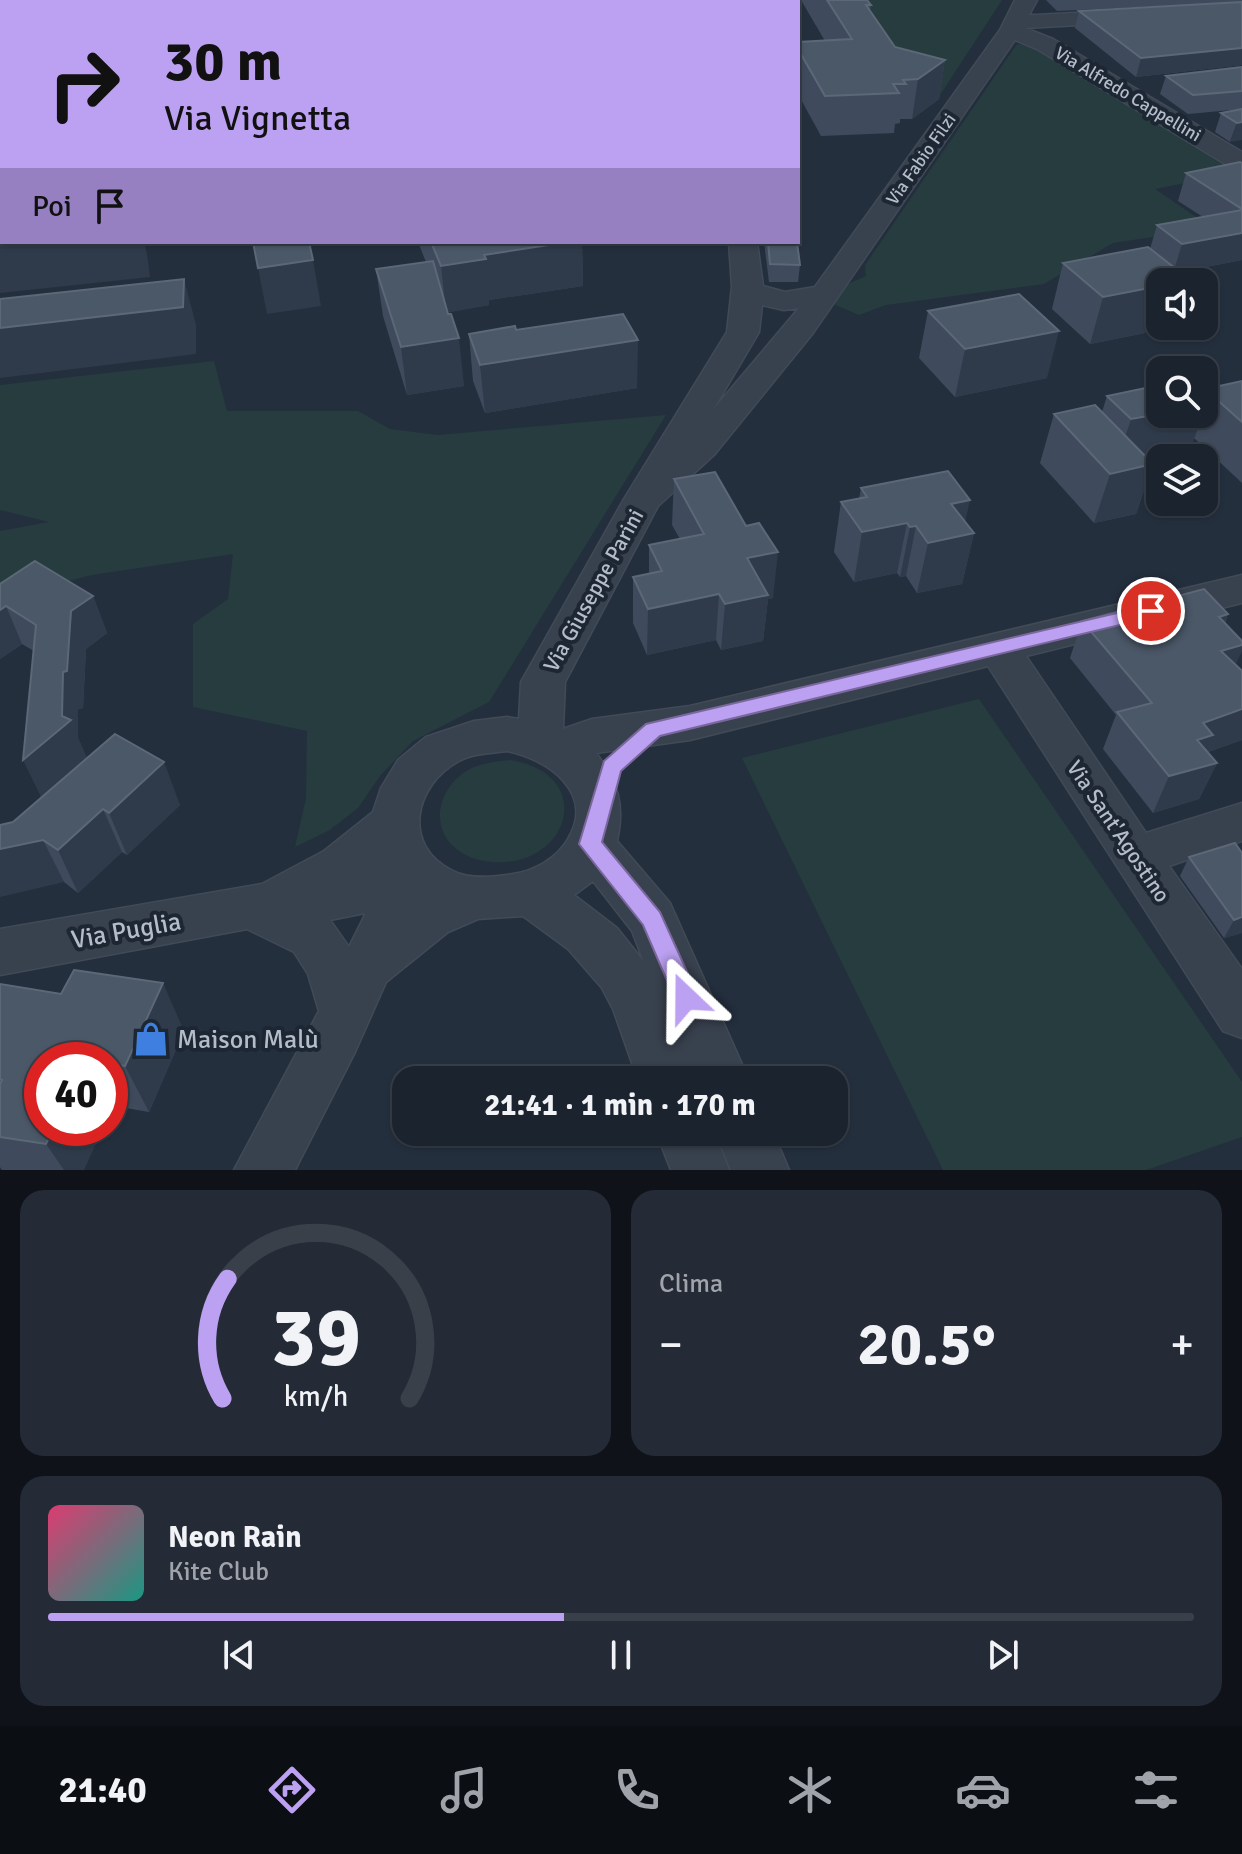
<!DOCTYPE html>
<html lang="it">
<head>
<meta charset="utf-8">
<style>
	body { margin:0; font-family:Signika,sans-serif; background:#242b36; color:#f1f3f6; height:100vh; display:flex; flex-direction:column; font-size:30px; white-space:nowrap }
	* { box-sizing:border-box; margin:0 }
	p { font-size:26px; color:#a0a4aa }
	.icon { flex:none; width:44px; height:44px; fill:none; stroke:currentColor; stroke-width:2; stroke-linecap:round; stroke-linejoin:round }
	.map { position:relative; height:1170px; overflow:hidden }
	.drawer { display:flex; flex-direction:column; gap:20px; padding:20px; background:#0f1319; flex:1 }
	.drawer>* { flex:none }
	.hud { position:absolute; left:0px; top:0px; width:800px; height:244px; box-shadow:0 2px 6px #0004,0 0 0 2px #39404a; background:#bca0f2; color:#111; overflow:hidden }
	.controls { position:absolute; left:1146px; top:268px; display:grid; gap:16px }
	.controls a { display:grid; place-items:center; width:72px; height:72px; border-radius:16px; background:#1b232e; box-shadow:0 2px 6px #0004,0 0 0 2px #39404a; font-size:40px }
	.speed { position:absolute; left:24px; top:1042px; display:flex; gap:16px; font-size:40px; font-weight:700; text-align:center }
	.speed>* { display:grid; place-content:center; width:104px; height:104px; border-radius:50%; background:#1b232e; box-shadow:0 2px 6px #0004,0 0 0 2px #39404a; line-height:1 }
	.speed .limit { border:12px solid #d22; background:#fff; color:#111 }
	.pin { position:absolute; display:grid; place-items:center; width:68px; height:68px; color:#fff; margin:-34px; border:4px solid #fff; border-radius:50%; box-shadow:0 2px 8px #0007 }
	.me { position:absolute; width:88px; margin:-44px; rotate:337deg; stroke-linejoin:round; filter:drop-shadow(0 0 6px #0008) }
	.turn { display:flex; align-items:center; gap:28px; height:168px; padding:0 32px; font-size:36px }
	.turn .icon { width:104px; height:104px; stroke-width:2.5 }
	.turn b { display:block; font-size:56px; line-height:68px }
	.then { display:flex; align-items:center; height:76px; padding:0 32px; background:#0003; gap:16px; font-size:30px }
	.big { font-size:60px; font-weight:700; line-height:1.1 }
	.drawer .tile { flex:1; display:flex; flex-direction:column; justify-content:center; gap:12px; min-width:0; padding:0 28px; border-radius:24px; background:#242b36 }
	.drawer .dial { align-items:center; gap:0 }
	.dial svg { height:208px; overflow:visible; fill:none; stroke:#39404a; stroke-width:7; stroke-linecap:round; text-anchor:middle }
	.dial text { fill:#f1f3f6; stroke:none }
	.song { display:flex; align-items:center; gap:24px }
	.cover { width:96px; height:96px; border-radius:12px; background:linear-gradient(135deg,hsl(340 70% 55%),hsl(170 70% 35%)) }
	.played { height:8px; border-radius:4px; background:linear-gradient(90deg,#bca0f2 45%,#39404a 45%) }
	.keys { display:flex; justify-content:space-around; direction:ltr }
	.heat { display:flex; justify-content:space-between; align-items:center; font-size:44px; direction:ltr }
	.drawer .tiles { flex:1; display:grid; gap:20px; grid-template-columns:1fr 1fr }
	.tile:last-child { grid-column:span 2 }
	.trip { position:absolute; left:392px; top:1066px; width:456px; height:80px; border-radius:24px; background:#1b232e; box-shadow:0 2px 6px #0004,0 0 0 2px #39404a; font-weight:700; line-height:80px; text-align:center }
	.tabs { display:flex; height:128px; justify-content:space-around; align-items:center; background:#0b0e12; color:#a0a4aa }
	.tabs .icon { width:56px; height:56px }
	.tabs .active { color:#bca0f2 }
	.tabs b { font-size:36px; color:#f1f3f6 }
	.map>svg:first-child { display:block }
	.green { fill:#263c3f }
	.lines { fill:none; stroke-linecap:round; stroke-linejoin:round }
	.minor-casing { stroke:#414a57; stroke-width:3 }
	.minor { fill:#38414e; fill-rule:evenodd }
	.wall { fill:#3f4b5c }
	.shaded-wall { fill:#2f3b4b }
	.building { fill:#4b5868; stroke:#5c6777; stroke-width:2 }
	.route { fill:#bca0f2; stroke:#7a689d; stroke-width:2 }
	.labels { text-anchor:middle; stroke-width:8; stroke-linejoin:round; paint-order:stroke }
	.far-street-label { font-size:18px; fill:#b4bcc9; stroke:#1d2633 }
	.street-label { font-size:22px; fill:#b4bcc9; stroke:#1d2633 }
	.near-street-label { font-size:26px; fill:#b4bcc9; stroke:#1d2633 }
	.near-poi-label { font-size:26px; fill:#b4bcc9; stroke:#1d2633; text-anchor:start }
</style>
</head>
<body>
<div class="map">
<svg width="1242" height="1170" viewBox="0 0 1242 1170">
	<rect width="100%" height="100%" fill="#242f3e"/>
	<g class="green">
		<path d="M852 0H1002L940 95 894 59Z"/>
		<path d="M1017 44 1037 46 1235 173 1155 189 1212 228 1113 243 1044 284 886 305 859 315 835 305 838 288 866 276 865 265Z"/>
		<path d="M214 361 227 411H358L390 429 438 435 666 415 489 702 413 741 380 776 358 808 330 830 295 847 306 798 307 731 193 707V624L228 599 233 554 92 575 0 598V531L49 522 0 510V385Z"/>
		<path d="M979 699 1242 1082V1137L1146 1170H943L742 758Z"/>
		<path d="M510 760C598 774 570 868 492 862 479 861 463 856 453 846 427 821 443 780 474 767 486 763 498 761 510 760Z"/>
	</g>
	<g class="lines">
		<g class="minor-casing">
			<g id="minor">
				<path d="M652 0H674L675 2H653Z"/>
				<path d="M1015 0H1037L1029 15H1036L1242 4V16L1025 28 1053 39 1242 152V171L1233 169 1037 49 1015 40 813 333 714 455 658 506 565 682 563 729 592 719 690 706 1242 575V603L1026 656 1146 833 1242 803V841L1169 866 1242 969V1038L1223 1031 988 666 690 740 596 753C618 783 625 804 617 841L670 903 749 1080H638L613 1009 602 988 568 949 523 916 478 919 448 932 386 982 355 1052 295 1170H234L319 1011 308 974 294 952 247 929 0 975V929L262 884 324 851 373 812 381 788 398 760 426 737 474 721 507 717 519 719 521 682 624 499 727 332 732 287 729 242H757L763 286 785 292 815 287 1000 30ZM762 305 784 310 799 308 713 410 759 332ZM507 751C547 759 596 792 568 839 557 858 535 871 513 874 495 877 470 880 453 871 401 846 414 785 459 761 473 753 492 753 507 751ZM593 881 632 931 644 962 617 928 574 895ZM365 913 364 917 349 947 330 920Z"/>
				<path d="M656 1132H714L729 1170H671Z"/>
				<path d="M715 1132H773L789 1170H731Z"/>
			</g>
		</g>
		<use href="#minor" class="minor"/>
	</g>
	<g class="wall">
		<path d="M685 0H750L752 2H685Z"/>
		<path d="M801 0H867L871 5 870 11 895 47 945 60 939 99 912 119H900V123L895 124 894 133 821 136 798 94V42L825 41Z"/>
		<path d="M1046 0H1242V2L1057 11Z"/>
		<path d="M1242 2V65L1136 77 1075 28 1079 11Z"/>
		<path d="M1242 67V109L1188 114 1160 94 1166 76Z"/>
		<path d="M1242 109 1230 142 1215 132 1221 113Z"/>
		<path d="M1242 163V260L1180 272 1190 280V282H1160L1175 327 1090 344 1052 309 1063 263 1150 249 1157 225 1203 217 1178 201 1186 173Z"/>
		<path d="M418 242H582L583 286 489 300V305L448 312 464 386 407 395 383 316 376 269 426 262Z"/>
		<path d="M764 242H797L800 265 798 282H769Z"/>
		<path d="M928 311 1047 378 955 397 919 358Z"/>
		<path d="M516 330 637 388 485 413 473 381 469 334Z"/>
		<path d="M1242 381V483L1194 438 1189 453 1160 458V459L1150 461 1153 464 1136 514 1094 523 1040 463 1054 414 1102 412 1107 396 1160 414H1204L1205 389Z"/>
		<path d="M674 479 773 598 768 599 763 641 721 650 716 640 647 655 633 623V577L649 574V545L680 539 672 525Z"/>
		<path d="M861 488 965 522 974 533 962 584 917 593 906 576 900 577 897 573 854 582 834 552 841 502 859 499Z"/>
		<path d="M0 584 93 596 107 633 86 649 83 708 78 709V738L87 758 34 651 22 644 0 659Z"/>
		<path d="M1228 614 1225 623 1236 665 1242 671V740L1208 752 1217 763 1199 799 1153 813 1103 749 1116 715 1070 658 1082 621Z"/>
		<path d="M115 734 180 805 127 855 122 852 78 893 64 882 13 822Z"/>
		<path d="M1242 853V933L1224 938 1180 876 1189 857Z"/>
		<path d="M0 984 184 1031 149 1112 114 1106 110 1113V1060H42L84 1170H2L0 1167Z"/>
	</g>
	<g class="shaded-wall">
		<path d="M5 0H33L4 2Z"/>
		<path d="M2 15V56H0V26Z"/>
		<path d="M1242 48V65L1136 77 1141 58Z"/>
		<path d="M945 60 939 99 912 119 918 79Z"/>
		<path d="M0 121 2 127V173L0 187Z"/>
		<path d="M1242 122V140L1230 142 1237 123Z"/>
		<path d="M1242 233V260L1173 273 1182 244Z"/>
		<path d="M34 242H144L147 254 150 277 0 293V245Z"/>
		<path d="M568 242H582L583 286 489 300V305L446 313 441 266 484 255Z"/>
		<path d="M313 260 321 306 267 314 258 268Z"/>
		<path d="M184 279 196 325V354L0 378V328Z"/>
		<path d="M1160 286V326L1175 327 1090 344 1103 297Z"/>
		<path d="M1059 331 1047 378 955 397 965 349Z"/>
		<path d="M459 338 464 386 407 395 401 347Z"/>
		<path d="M638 340 637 388 485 413 480 365Z"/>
		<path d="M1160 414H1203L1189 453 1160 458V459L1115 468 1131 419Z"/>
		<path d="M1153 464 1136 514 1094 523 1110 474Z"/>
		<path d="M970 500 962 536 974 533 962 584 917 593 928 543 951 504Z"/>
		<path d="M907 523 897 573 854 582 862 532Z"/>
		<path d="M916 526 906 576 900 577 910 527Z"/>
		<path d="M778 552 773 598 768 599 763 641 721 650 725 604 747 558Z"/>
		<path d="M719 594 716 640 647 655 648 609Z"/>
		<path d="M93 596 107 633 86 649 83 708 78 709V738L87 758 41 797 23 760 62 716 63 672 71 611Z"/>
		<path d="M6 606 22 644 0 659V610Z"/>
		<path d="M1228 614 1212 651 1219 617Z"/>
		<path d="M1242 645V651L1228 681 1221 651Z"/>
		<path d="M1242 709V740L1204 753 1217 763 1199 799 1153 813 1169 776 1203 723Z"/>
		<path d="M164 762 180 805 127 855 109 813Z"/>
		<path d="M103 809 122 852 78 893 58 850Z"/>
		<path d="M43 840 64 882 0 897V849Z"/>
		<path d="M1242 917V933L1224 938 1234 920Z"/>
		<path d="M163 983 184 1031 149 1112 125 1066Z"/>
		<path d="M110 1099 114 1106 110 1113Z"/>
		<path d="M54 1128H103L84 1170H64L46 1144Z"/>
	</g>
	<g class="building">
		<path d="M0 0H5L4 2H2V15L0 26Z"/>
		<rect x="62" y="0" width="101" height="2"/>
		<path d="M712 0H750L752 2H716Z"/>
		<path d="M827 0H867L871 5H866L895 47 945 60 918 79 903 80 906 84H893L899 93 825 96 798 49V42L852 39Z"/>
		<path d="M1242 2V48L1141 58 1079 11Z"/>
		<path d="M1242 67V91L1193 95 1166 76Z"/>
		<path d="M1242 109V122L1237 123 1221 113Z"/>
		<path d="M1240 162 1242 163V209L1186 173Z"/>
		<path d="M1242 210V233L1182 244 1157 225Z"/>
		<path d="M0 222H2V242H34L0 245Z"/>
		<path d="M253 242H309L313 260 258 268Z"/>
		<path d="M431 242H568L484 255 486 259 441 266Z"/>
		<path d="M768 242H797L800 265 770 264Z"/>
		<path d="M1148 247 1190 280 1181 282H1160V286L1103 297 1063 263Z"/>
		<path d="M433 261 448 314H451L459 338 401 347 376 269Z"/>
		<path d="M184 279 183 307 0 328V299Z"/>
		<path d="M1019 294 1059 331 965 349 928 311Z"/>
		<path d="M623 314 638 340 480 365 469 334 515 326 516 330Z"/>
		<path d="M1242 381V422L1205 389Z"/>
		<path d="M1160 385V414L1131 419 1107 396Z"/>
		<path d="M1095 405 1153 464 1110 474 1054 414Z"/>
		<path d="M948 471 970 500 951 504 974 533 928 543 916 526 910 527 907 523 862 532 841 502 867 497 861 488Z"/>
		<path d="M715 472 746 526 759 523 778 552 747 558 768 595 725 604 719 594 648 609 633 577 662 571 649 545 704 534 674 479Z"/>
		<path d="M35 561 93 596 71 611 67 671 63 672 62 716 71 720 23 760 36 625 6 606 0 610V584Z"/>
		<path d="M1204 589 1228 614 1219 617 1242 641V645L1221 651 1242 671V709L1203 723 1213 735 1197 740 1217 763 1169 776 1117 712 1152 703 1082 621Z"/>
		<path d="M115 734 164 762 109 813 103 809 58 850 43 840 0 849V825L13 822Z"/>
		<path d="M1235 843 1242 853V917L1234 920 1189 857Z"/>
		<path d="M74 970 163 983 125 1066 110 1063V1060H42V1128H54L46 1144 0 1137V1084L2 1080 0 1079V984L61 994Z"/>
	</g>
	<path class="route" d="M1151 605 1157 607 1160 611 1157 616 660 736 621 771 602 842 660 912 699 998 695 1006 686 1009 678 1006 643 925 579 844 604 761 646 724Z"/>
	<defs>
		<g id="shop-bare" transform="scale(2.76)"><path d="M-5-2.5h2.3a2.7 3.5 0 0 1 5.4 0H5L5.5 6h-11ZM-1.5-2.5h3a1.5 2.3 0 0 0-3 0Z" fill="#3f7fe0" stroke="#1d2633" stroke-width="2.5" paint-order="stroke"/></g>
	</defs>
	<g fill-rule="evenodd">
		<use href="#shop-bare" x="151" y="1039"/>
	</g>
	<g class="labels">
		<g class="far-street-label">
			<text transform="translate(1128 94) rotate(31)" y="6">Via Alfredo Cappellini</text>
			<text transform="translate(921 159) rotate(-55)" y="6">Via Fabio Filzi</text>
		</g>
		<g class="street-label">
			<text transform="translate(593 590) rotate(-61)" y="8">Via Giuseppe Parini</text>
			<text transform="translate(1119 831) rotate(56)" y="8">Via Sant'Agostino</text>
		</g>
		<g class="near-street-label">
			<text transform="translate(126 930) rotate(-10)" y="9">Via Puglia</text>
		</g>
		<g class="near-poi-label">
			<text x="177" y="1048">Maison Malù</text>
		</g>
	</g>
</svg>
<div class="controls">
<a><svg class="icon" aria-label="sound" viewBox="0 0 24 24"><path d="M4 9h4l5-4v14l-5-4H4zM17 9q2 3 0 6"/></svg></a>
<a><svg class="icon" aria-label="search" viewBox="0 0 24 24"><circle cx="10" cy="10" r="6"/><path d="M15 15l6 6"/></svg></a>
<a><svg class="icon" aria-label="layers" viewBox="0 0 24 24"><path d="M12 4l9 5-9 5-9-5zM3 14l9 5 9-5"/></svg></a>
</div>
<div class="speed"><div class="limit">40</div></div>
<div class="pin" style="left:1151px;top:611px;background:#d93025"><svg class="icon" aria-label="arrive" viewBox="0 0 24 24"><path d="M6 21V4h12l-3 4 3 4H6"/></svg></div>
<svg class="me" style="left:686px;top:998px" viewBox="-20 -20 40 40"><path d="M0-17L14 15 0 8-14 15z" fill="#bca0f2" stroke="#fff" stroke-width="4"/></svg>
<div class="trip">21:41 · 1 min · 170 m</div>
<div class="hud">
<div class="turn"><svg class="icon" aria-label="right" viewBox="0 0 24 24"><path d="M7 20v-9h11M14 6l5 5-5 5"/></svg><div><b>30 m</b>Via Vignetta</div></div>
<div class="then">Poi<svg class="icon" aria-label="arrive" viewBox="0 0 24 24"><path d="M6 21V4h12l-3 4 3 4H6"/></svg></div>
</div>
</div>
<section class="drawer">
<div class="tiles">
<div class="tile dial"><svg viewBox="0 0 100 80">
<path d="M14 69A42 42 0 1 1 86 69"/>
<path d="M14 69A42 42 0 0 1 16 23" stroke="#bca0f2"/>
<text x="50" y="56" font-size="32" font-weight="700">39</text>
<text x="50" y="72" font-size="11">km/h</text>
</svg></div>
<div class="tile"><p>Clima</p>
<div class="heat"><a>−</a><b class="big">20.5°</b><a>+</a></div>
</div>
<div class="tile">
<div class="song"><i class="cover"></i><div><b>Neon Rain</b><p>Kite Club</p></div></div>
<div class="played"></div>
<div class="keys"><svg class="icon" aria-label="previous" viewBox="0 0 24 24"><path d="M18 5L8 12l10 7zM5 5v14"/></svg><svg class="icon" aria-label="pause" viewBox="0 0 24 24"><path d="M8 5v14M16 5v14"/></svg><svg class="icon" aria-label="next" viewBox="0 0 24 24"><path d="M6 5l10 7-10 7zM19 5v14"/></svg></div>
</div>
</div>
</section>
<nav class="tabs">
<b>21:40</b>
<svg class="icon active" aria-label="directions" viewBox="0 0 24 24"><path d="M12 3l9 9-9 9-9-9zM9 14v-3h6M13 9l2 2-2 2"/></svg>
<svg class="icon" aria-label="music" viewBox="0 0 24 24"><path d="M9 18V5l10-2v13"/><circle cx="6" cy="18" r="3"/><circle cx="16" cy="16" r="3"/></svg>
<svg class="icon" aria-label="phone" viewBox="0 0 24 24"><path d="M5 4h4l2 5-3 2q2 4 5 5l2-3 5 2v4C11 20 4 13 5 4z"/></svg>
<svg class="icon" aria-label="climate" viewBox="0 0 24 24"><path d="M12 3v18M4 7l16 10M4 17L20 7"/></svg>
<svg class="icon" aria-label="car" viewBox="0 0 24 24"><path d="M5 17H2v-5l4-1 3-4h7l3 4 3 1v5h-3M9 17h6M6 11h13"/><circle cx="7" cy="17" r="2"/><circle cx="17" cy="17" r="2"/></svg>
<svg class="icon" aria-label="filters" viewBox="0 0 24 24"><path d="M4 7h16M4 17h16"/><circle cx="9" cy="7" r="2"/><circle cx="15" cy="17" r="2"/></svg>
</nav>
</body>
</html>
